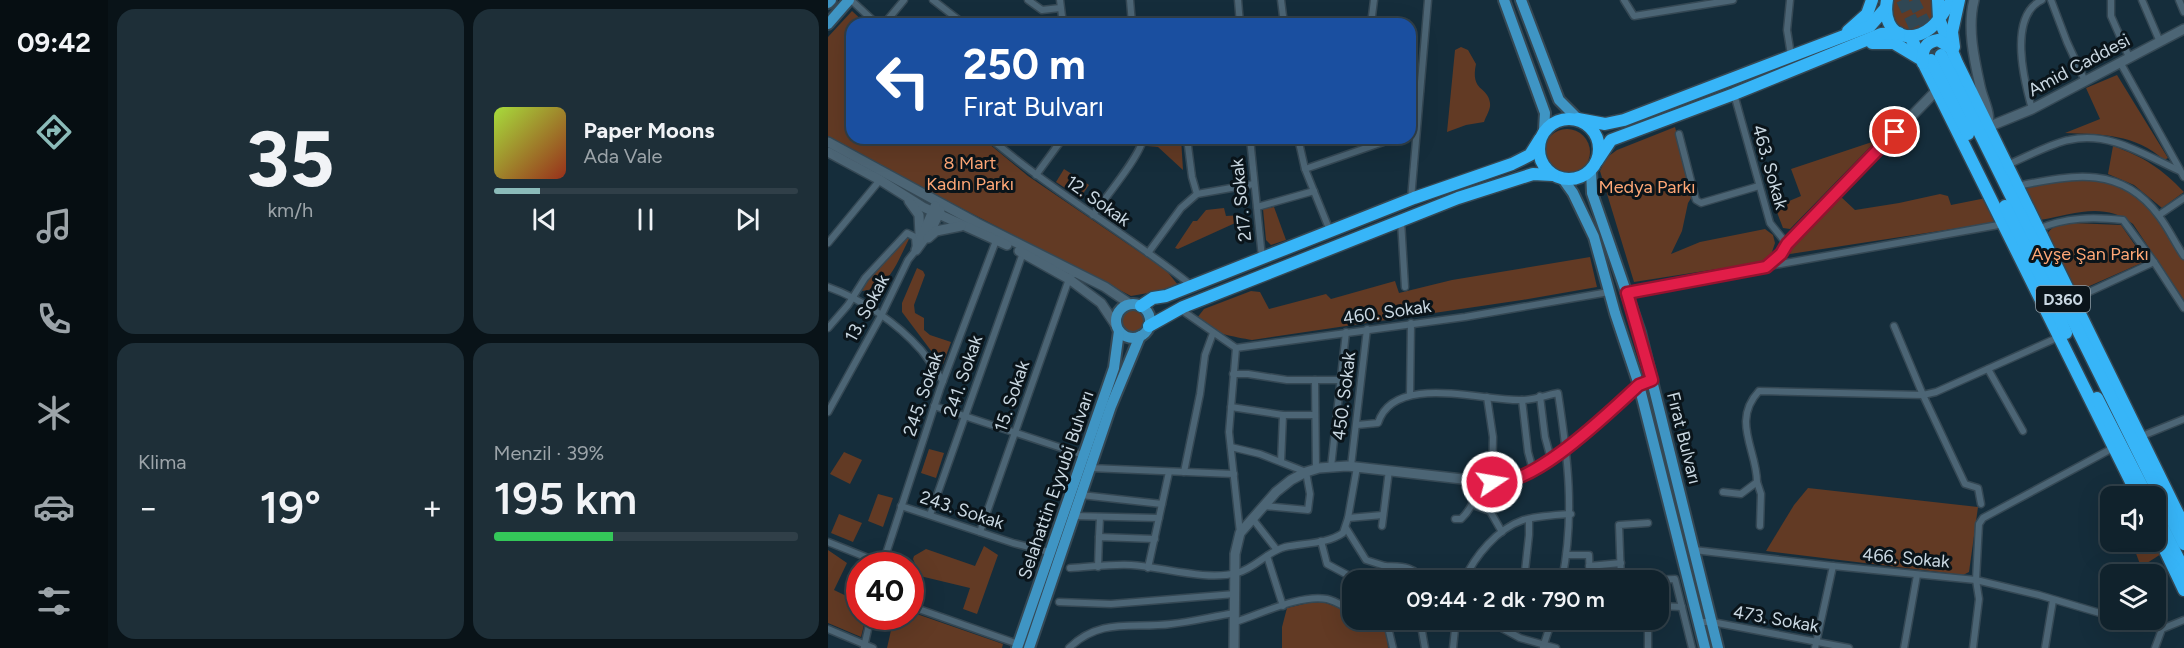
<!DOCTYPE html>
<html lang="tr">
<head>
<meta charset="utf-8">
<style>
	body { margin:0; font-family:Figtree,sans-serif; background:#1e2f38; color:#f1f3f6; height:100vh; display:flex; flex-direction:column; font-size:22px; white-space:nowrap }
	* { box-sizing:border-box; margin:0 }
	p { font-size:20px; color:#9ca4a9 }
	.icon { flex:none; width:33px; height:33px; fill:none; stroke:currentColor; stroke-width:2; stroke-linecap:round; stroke-linejoin:round }
	.map { position:relative; flex:1; overflow:hidden }
	.side { display:flex; flex-direction:column; gap:9px; padding:9px; background:#091318; width:720px }
	.side>* { flex:none }
	.hud { position:absolute; left:18px; top:18px; width:570px; height:126px; border-radius:18px; box-shadow:0 6px 24px #0002,0 0 0 2px #303f48; background:#1a4fa0; color:#fff; overflow:hidden }
	.controls { position:absolute; left:1272px; top:486px; display:grid; gap:12px }
	.controls a { display:grid; place-items:center; width:66px; height:66px; border-radius:12px; background:#10222c; box-shadow:0 6px 24px #0002,0 0 0 2px #303f48; font-size:30px }
	.speed { position:absolute; left:18px; top:552px; display:flex; gap:12px; font-size:30px; font-weight:700; text-align:center }
	.speed>* { display:grid; place-content:center; width:78px; height:78px; border-radius:50%; background:#10222c; box-shadow:0 6px 24px #0002,0 0 0 2px #303f48; line-height:1 }
	.speed .limit { border:9px solid #d22; background:#fff; color:#111 }
	.pin { position:absolute; display:grid; place-items:center; width:51px; height:51px; color:#fff; margin:-26px; border:3px solid #fff; border-radius:50%; box-shadow:0 2px 6px #0007 }
	.me { position:absolute; width:66px; margin:-33px; rotate:78deg; stroke-linejoin:round; filter:drop-shadow(0 0 4px #0008) }
	.turn { display:flex; align-items:center; gap:21px; height:126px; padding:0 18px; font-size:27px }
	.turn .icon { width:78px; height:78px; stroke-width:2.5 }
	.turn b { display:block; font-size:42px; line-height:51px }
	.big { font-size:45px; font-weight:600; line-height:1.1 }
	.side .card { flex:1; display:flex; flex-direction:column; justify-content:center; gap:9px; min-width:0; padding:0 21px; border-radius:18px; background:#1e2f38 }
	.side .dial { align-items:center; gap:0 }
	.dial b { font-size:78px; line-height:1 }
	.song { display:flex; align-items:center; gap:18px }
	.cover { width:72px; height:72px; border-radius:9px; background:linear-gradient(135deg,hsl(80 70% 55%),hsl(10 70% 35%)) }
	.played { height:6px; border-radius:3px; background:linear-gradient(90deg,#8bbbb9 15%,#303f48 15%) }
	.keys { display:flex; justify-content:space-around; direction:ltr }
	.heat { display:flex; justify-content:space-between; align-items:center; font-size:33px; direction:ltr }
	.charge { height:9px; border-radius:4px; background:linear-gradient(90deg,#34c759 39%,#303f48 0) }
	.side .tiles { flex:1; display:grid; gap:9px; grid-template-columns:repeat(2,1fr) }
	.trip { position:absolute; left:514px; top:570px; width:327px; height:60px; border-radius:18px; background:#10222c; box-shadow:0 6px 24px #0002,0 0 0 2px #303f48; font-weight:600; line-height:60px; text-align:center }
	main { display:flex; flex:1; min-height:0 }
	.dock { display:flex; flex-direction:column; width:108px; justify-content:space-around; align-items:center; background:#060e12; color:#9ca4a9 }
	.dock .icon { width:42px; height:42px }
	.dock .selected { color:#8bbbb9 }
	.dock b { font-size:27px; color:#f1f3f6 }
	.map>svg:first-child { display:block }
	.green { fill:#623a24 }
	.lines { fill:none; stroke-linecap:round; stroke-linejoin:round }
	.highway-tunnel { stroke:#304754; stroke-width:12; stroke-dasharray:12 6; stroke-linecap:butt }
	.street-casing { stroke:#354854; stroke-width:9 }
	.secondary-casing { stroke:#354854; stroke-width:12 }
	.primary-casing { stroke:#354854; stroke-width:14 }
	.highway-casing { stroke:#354854; stroke-width:15 }
	.street { stroke:#4c6575; stroke-width:6 }
	.secondary { stroke:#4c6575; stroke-width:9 }
	.primary { stroke:#3f95c4; stroke-width:10 }
	.highway { stroke:#37b5f8; stroke-width:12 }
	.route-casing { stroke:#92132f; stroke-width:15 }
	.route { stroke:#e11d48; stroke-width:10 }
	.labels { text-anchor:middle; stroke-width:6; stroke-linejoin:round; paint-order:stroke }
	.shield { fill:#0a141a; stroke:#909da6; stroke-width:1.5 }
	.shield-label { font-size:16px; font-weight:bold; fill:#cad8e2 }
	.street-label { font-size:18px; fill:#cad8e2; stroke:#0a141a }
	.park-label { font-size:18px; fill:#ffa776; stroke:#0a141a }
</style>
</head>
<body>
<main>
<nav class="dock">
<b>09:42</b>
<svg class="icon selected" aria-label="directions" viewBox="0 0 24 24"><path d="M12 3l9 9-9 9-9-9zM9 14v-3h6M13 9l2 2-2 2"/></svg>
<svg class="icon" aria-label="music" viewBox="0 0 24 24"><path d="M9 18V5l10-2v13"/><circle cx="6" cy="18" r="3"/><circle cx="16" cy="16" r="3"/></svg>
<svg class="icon" aria-label="phone" viewBox="0 0 24 24"><path d="M5 4h4l2 5-3 2q2 4 5 5l2-3 5 2v4C11 20 4 13 5 4z"/></svg>
<svg class="icon" aria-label="climate" viewBox="0 0 24 24"><path d="M12 3v18M4 7l16 10M4 17L20 7"/></svg>
<svg class="icon" aria-label="car" viewBox="0 0 24 24"><path d="M5 17H2v-5l4-1 3-4h7l3 4 3 1v5h-3M9 17h6M6 11h13"/><circle cx="7" cy="17" r="2"/><circle cx="17" cy="17" r="2"/></svg>
<svg class="icon" aria-label="filters" viewBox="0 0 24 24"><path d="M4 7h16M4 17h16"/><circle cx="9" cy="7" r="2"/><circle cx="15" cy="17" r="2"/></svg>
</nav>
<section class="side">
<div class="tiles">
<div class="card dial"><b>35</b><p>km/h</p></div>
<div class="card">
<div class="song"><i class="cover"></i><div><b>Paper Moons</b><p>Ada Vale</p></div></div>
<div class="played"></div>
<div class="keys"><svg class="icon" aria-label="previous" viewBox="0 0 24 24"><path d="M18 5L8 12l10 7zM5 5v14"/></svg><svg class="icon" aria-label="pause" viewBox="0 0 24 24"><path d="M8 5v14M16 5v14"/></svg><svg class="icon" aria-label="next" viewBox="0 0 24 24"><path d="M6 5l10 7-10 7zM19 5v14"/></svg></div>
</div>
<div class="card"><p>Klima</p>
<div class="heat"><a>−</a><b class="big">19°</b><a>+</a></div>
</div>
<div class="card"><p>Menzil · 39%</p><b class="big">195 km</b><div class="charge"></div></div>
</div>
</section>
<div class="map">
<svg width="1356" height="648" viewBox="0 0 1356 648">
	<rect width="100%" height="100%" fill="#152d3b"/>
	<g class="green">
		<path d="M1065 0H1106L1105 17C1103 20 1099 26 1095 28 1074 39 1062 19 1065 0Z"/>
		<path d="M24 11 38 24H24V138H154L200 176 338 270 350 285 343 289 303 296 0 139V37Z"/>
		<path d="M633 47 640 50 648 64C642 92 660 86 662 103 663 109 658 116 656 122L638 125 619 132 627 50Z"/>
		<path d="M1289 75 1340 158 1336 160C1308 134 1272 134 1237 133L1272 119 1258 88Z"/>
		<path d="M847 127 865 195 860 203 854 231 843 254 872 242 937 229 945 235 947 243 942 258 934 262 806 282 772 171 778 158 789 150Z"/>
		<circle cx="739" cy="152" r="23"/>
		<path d="M320 138H353L355 170 330 147 319 146Z"/>
		<path d="M1044 142V145L962 229 955 228 947 207 973 196 963 169Z"/>
		<path d="M1285 146C1316 157 1333 168 1356 192L1334 208 1306 185 1280 174Z"/>
		<path d="M236 169 261 185 252 198 228 182Z"/>
		<path d="M1243 178 1272 179 1296 187 1309 197 1330 218 1356 259V300L1305 224C1276 201 1246 214 1212 220L1196 188Z"/>
		<path d="M1112 194 1120 196 1123 205 1158 198 1170 222 962 254 963 247 989 216 994 215 1012 196 1027 210 1071 203Z"/>
		<path d="M446 207 458 240 443 245 438 240 435 209Z"/>
		<path d="M396 208 398 216 414 215 416 219 350 249 347 248 365 221H369L378 210Z"/>
		<path d="M1245 223 1293 225 1318 261 1248 292 1219 236C1223 224 1234 225 1245 223Z"/>
		<path d="M78 236 81 239C69 262 61 291 31 291Z"/>
		<path d="M762 257 769 287 694 300 424 340C408 337 378 333 369 318L376 309 423 291 432 292 441 309 498 294 503 299 567 281 571 293 624 280Z"/>
		<path d="M89 268 95 271 97 275 86 305 87 313 96 318V330L102 335 123 342 115 364H113L74 312V303Z"/>
		<circle cx="304" cy="321" r="12"/>
		<path d="M101 449 116 453 108 478 93 473Z"/>
		<path d="M16 452 34 460 22 484 2 474Z"/>
		<path d="M980 488 1150 507 1141 572 1135 575 938 551 966 505Z"/>
		<path d="M50 494 65 498 55 527 40 521Z"/>
		<path d="M11 514 34 523 25 542 3 533Z"/>
		<path d="M1318 542H1326L1333 554 1313 567 1306 548Z"/>
		<path d="M156 546 170 555 149 614 135 609 142 588 92 576 85 559 86 556 98 549 147 566Z"/>
		<path d="M0 550 19 563 6 590 31 602 32 616 38 617 33 637 0 623Z"/>
		<path d="M495 602 525 613V620C547 620 560 624 560 648H454V627L459 608 480 603Z"/>
		<path d="M83 612 175 644 174 648H59L66 617 82 616Z"/>
	</g>
	<g class="lines">
		<g class="highway-tunnel">
			<path d="M1074 0 1101 56"/>
			<path d="M1085 0 1113 55"/>
		</g>
		<g class="street-casing">
			<g id="street">
				<path d="M23 0 49 24"/>
				<path d="M105 0 136 24"/>
				<path d="M200 0 214 10 232 8"/>
				<path d="M232 0 235 24"/>
				<path d="M302 0 304 24"/>
				<path d="M410 0 412 24"/>
				<path d="M453 0 456 24"/>
				<path d="M796 0 806 16 905 0"/>
				<path d="M962 0 959 30 963 55"/>
				<path d="M1223 0 1239 42 1257 81"/>
				<path d="M1283 0V16L1301 57"/>
				<path d="M1314 0 1332 42"/>
				<path d="M1351 0 1356 12"/>
				<path d="M56 24 76 0"/>
				<path d="M543 24 546 0"/>
				<path d="M1292 62 1356 177"/>
				<path d="M582 92 592 91"/>
				<path d="M906 94 942 223 959 244"/>
				<path d="M1204 109C1196 81 1180 16 1214 0"/>
				<path d="M851 134 868 200 873 203 931 186"/>
				<path d="M162 138C225 192 298 233 363 285"/>
				<path d="M359 138 364 177 369 194"/>
				<path d="M422 138 434 258"/>
				<path d="M470 138 477 169 502 231"/>
				<path d="M1179 165C1196 158 1224 143 1241 140 1282 131 1316 155 1352 171"/>
				<path d="M477 169 567 138"/>
				<path d="M208 175 235 138"/>
				<path d="M1189 186C1244 175 1293 164 1331 216 1341 229 1347 243 1356 256"/>
				<path d="M583 199 600 0"/>
				<path d="M429 207 486 191"/>
				<path d="M265 215C276 199 314 154 315 138"/>
				<path d="M1331 215 1356 198"/>
				<path d="M573 221 577 287"/>
				<path d="M1210 229C1238 217 1265 217 1295 220L1326 262 1356 308"/>
				<path d="M0 243 52 180"/>
				<path d="M320 253 353 208 369 194 426 184"/>
				<path d="M941 266 1176 224"/>
				<path d="M0 287C34 299 69 323 93 350 101 360 108 371 115 381"/>
				<path d="M1246 299 1326 262"/>
				<path d="M352 309 408 348 637 317 781 292"/>
				<path d="M1066 326 1095 395 1137 484 1150 488 1153 504"/>
				<path d="M0 328 20 305 37 278 79 233 87 237 88 250 80 260 54 314 0 412"/>
				<path d="M408 348 401 432 412 533"/>
				<path d="M1160 369 1195 431"/>
				<path d="M405 374H420L459 380H512"/>
				<path d="M487 380 488 469"/>
				<path d="M582 395 583 323"/>
				<path d="M712 396 717 437 723 459"/>
				<path d="M659 397 665 437 664 482"/>
				<path d="M694 400 700 452 705 470"/>
				<path d="M106 406 255 455"/>
				<path d="M403 407 455 415H487"/>
				<path d="M529 425 550 423C566 372 656 402 694 400 706 400 719 395 730 393 740 458 747 515 734 580"/>
				<path d="M1314 436 1356 419"/>
				<path d="M403 447 432 454 478 472 482 494 480 510 436 506"/>
				<path d="M453 462 455 415"/>
				<path d="M523 466 539 329"/>
				<path d="M503 467 518 332"/>
				<path d="M262 468 406 474"/>
				<path d="M356 472 372 394 377 355 385 333"/>
				<path d="M929 482 933 494 932 526"/>
				<path d="M895 492 913 494 929 482C929 450 903 421 931 391L1095 395 1108 392 1231 337"/>
				<path d="M253 495 334 504"/>
				<path d="M645 505 662 511 674 532"/>
				<path d="M73 506 185 543 221 552"/>
				<path d="M102 515 196 250"/>
				<path d="M246 516 331 518"/>
				<path d="M424 518 449 550"/>
				<path d="M520 518 555 515"/>
				<path d="M627 519H633C644 509 648 495 654 481"/>
				<path d="M554 526 561 470"/>
				<path d="M518 528 538 560 557 566 556 580"/>
				<path d="M152 532 241 279 247 272"/>
				<path d="M271 537 272 517"/>
				<path d="M493 541 499 564 529 580"/>
				<path d="M0 542 55 564"/>
				<path d="M866 550 1005 566 1148 580 1211 595 1282 616"/>
				<path d="M739 555H761L762 580"/>
				<path d="M439 556 455 606"/>
				<path d="M54 566 112 389 169 238"/>
				<path d="M557 566C571 567 587 565 592 580"/>
				<path d="M761 566 793 563"/>
				<path d="M270 567 271 537 327 539"/>
				<path d="M242 568C262 567 283 564 303 565 335 567 377 581 409 573 428 568 438 552 457 547 476 543 499 544 515 533L520 518 529 467"/>
				<path d="M320 568 341 472"/>
				<path d="M641 572 668 580"/>
				<path d="M636 580C647 556 669 529 695 520 710 516 727 515 743 514"/>
				<path d="M696 580 701 535V519"/>
				<path d="M793 580 791 525 820 523"/>
				<path d="M823 580 847 579 864 648"/>
				<path d="M231 602 283 604 407 594"/>
				<path d="M82 606 190 644"/>
				<path d="M831 606 854 607"/>
				<path d="M551 620 559 623 565 648"/>
				<path d="M592 620 597 648"/>
				<path d="M659 620 692 638 728 648"/>
				<path d="M820 620V648"/>
				<path d="M1296 620 1334 629"/>
				<path d="M407 622C433 614 472 594 499 599 508 601 516 607 525 611"/>
				<path d="M870 622H884L1021 648"/>
				<path d="M594 624 628 623"/>
				<path d="M0 629 45 648"/>
				<path d="M36 647 43 616"/>
				<path d="M715 647 724 620"/>
				<path d="M241 648C273 617 305 629 343 624 364 622 386 616 407 613"/>
				<path d="M625 648 628 620"/>
				<path d="M987 648 1005 566"/>
				<path d="M1076 648 1089 575"/>
				<path d="M1145 648 1151 599 1148 580 1151 524 1155 518 1285 448"/>
				<path d="M1217 648 1225 600"/>
				<path d="M1327 648 1334 629 1356 620"/>
			</g>
		</g>
		<g class="secondary-casing">
			<g id="secondary">
				<path d="M1146 0C1139 27 1146 59 1152 86 1155 101 1163 111 1160 127"/>
				<path d="M1160 127 1204 109 1356 29"/>
				<path d="M0 142 149 223 277 287 302 304"/>
				<path d="M0 152 52 180 95 207 179 245"/>
				<path d="M81 201 91 215 92 235"/>
				<path d="M107 206 88 250 104 228 112 211"/>
				<path d="M100 238 108 231 133 226"/>
				<path d="M191 251 241 279 273 303 289 327"/>
				<path d="M799 293 938 267 953 254 959 244 1109 90"/>
				<path d="M406 648 407 554 412 533 448 492 463 480 478 472 491 468 519 466 670 483C716 478 777 416 811 385L824 380"/>
			</g>
		</g>
		<g class="primary-casing">
			<g id="primary">
				<path d="M676 0 717 113 716 130"/>
				<path d="M693 0 731 100 750 119"/>
				<path d="M0 3 3 0"/>
				<path d="M0 24 21 0"/>
				<path d="M763 170 764 193 812 332 890 648"/>
				<path d="M735 179 745 193 766 237 787 313 811 385 877 648"/>
				<circle cx="305" cy="321" r="17"/>
				<path d="M189 648 286 368 291 331"/>
				<path d="M201 648 283 406 312 336"/>
			</g>
		</g>
		<g class="highway-casing">
			<g id="highway">
				<path d="M1059 0C1052 38 1089 49 1111 19L1110 0"/>
				<path d="M1124 0 1111 19 1129 63 1356 526"/>
				<path d="M1020 31 1039 14 1044 0"/>
				<path d="M1082 36 1310 496"/>
				<path d="M1044 43H1066L1091 58"/>
				<path d="M1126 47 1124 32 1131 0"/>
				<path d="M1113 55 1356 544"/>
				<path d="M1103 60 1140 134"/>
				<path d="M1095 63C1094 51 1096 42 1110 40L1123 48"/>
				<circle cx="741" cy="149" r="30"/>
				<path d="M750 119 777 124 796 120 1042 26 1057 9"/>
				<path d="M769 161 783 140 906 94 1053 34 1071 33"/>
				<path d="M1177 206 1222 295 1238 333"/>
				<path d="M313 306 325 298 338 296 586 198 684 164 702 155 712 139"/>
				<path d="M321 326 355 307 630 198 705 174 725 175"/>
				<path d="M1269 398 1319 496"/>
				<path d="M1328 514 1356 570"/>
				<path d="M1328 531 1356 590"/>
			</g>
		</g>
		<use href="#street" class="street"/>
		<use href="#secondary" class="secondary"/>
		<use href="#primary" class="primary"/>
		<use href="#highway" class="highway"/>
	</g>
	<g class="lines">
		<g class="route-casing">
			<path id="route" d="M664 482C705 488 781 412 811 385L824 380 799 293 938 267 953 254 959 244 1067 132"/>
		</g>
		<use href="#route" class="route"/>
	</g>
	<g class="labels">
		<rect class="shield" x="1208" y="286" width="54" height="26" rx="4.5"/>
		<g class="shield-label">
			<text x="1235" y="305">D360</text>
		</g>
		<g class="street-label">
			<text transform="translate(1251 65) rotate(-28)" y="6">Amid Caddesi</text>
			<text transform="translate(942 167) rotate(74)" y="6">463. Sokak</text>
			<text transform="translate(413 200) rotate(-96)" y="6">217. Sokak</text>
			<text transform="translate(270 201) rotate(35)" y="6">12. Sokak</text>
			<text transform="translate(39 308) rotate(-62)" y="6">13. Sokak</text>
			<text transform="translate(559 312) rotate(-8)" y="6">460. Sokak</text>
			<text transform="translate(135 376) rotate(-71)" y="6">241. Sokak</text>
			<text transform="translate(95 394) rotate(-71)" y="6">245. Sokak</text>
			<text transform="translate(184 396) rotate(-71)" y="6">15. Sokak</text>
			<text transform="translate(516 396) rotate(-83)" y="6">450. Sokak</text>
			<text transform="translate(856 438) rotate(76)" y="6">Fırat Bulvarı</text>
			<text transform="translate(228 485) rotate(-71)" y="6">Selahattin Eyyubi Bulvarı</text>
			<text transform="translate(134 510) rotate(18)" y="6">243. Sokak</text>
			<text transform="translate(1078 558) rotate(5)" y="6">466. Sokak</text>
			<text transform="translate(948 619) rotate(10)" y="6">473. Sokak</text>
		</g>
		<g class="park-label">
			<text x="142" y="169">8 Mart<tspan x="142" dy="21">Kadın Parkı</tspan></text>
			<text x="819" y="193">Medya Parkı</text>
			<text x="1262" y="260">Ayşe Şan Parkı</text>
		</g>
	</g>
</svg>
<div class="controls">
<a><svg class="icon" aria-label="sound" viewBox="0 0 24 24"><path d="M4 9h4l5-4v14l-5-4H4zM17 9q2 3 0 6"/></svg></a>
<a><svg class="icon" aria-label="layers" viewBox="0 0 24 24"><path d="M12 4l9 5-9 5-9-5zM3 14l9 5 9-5"/></svg></a>
</div>
<div class="speed"><div class="limit">40</div></div>
<div class="pin" style="left:1067px;top:132px;background:#d93025"><svg class="icon" aria-label="arrive" viewBox="0 0 24 24"><path d="M6 21V4h12l-3 4 3 4H6"/></svg></div>
<svg class="me" style="left:664px;top:482px" viewBox="-20 -20 40 40"><circle r="17" fill="#e11d48" stroke="#fff" stroke-width="3"/><path d="M0-11L8 9 0 5-8 9z" fill="#fff"/></svg>
<div class="trip">09:44 · 2 dk · 790 m</div>
<div class="hud">
<div class="turn"><svg class="icon" aria-label="left" viewBox="0 0 24 24"><path d="M17 20v-9H6M10 6l-5 5 5 5"/></svg><div><b>250 m</b>Fırat Bulvarı</div></div>
</div>
</div>
</main>
</body>
</html>
